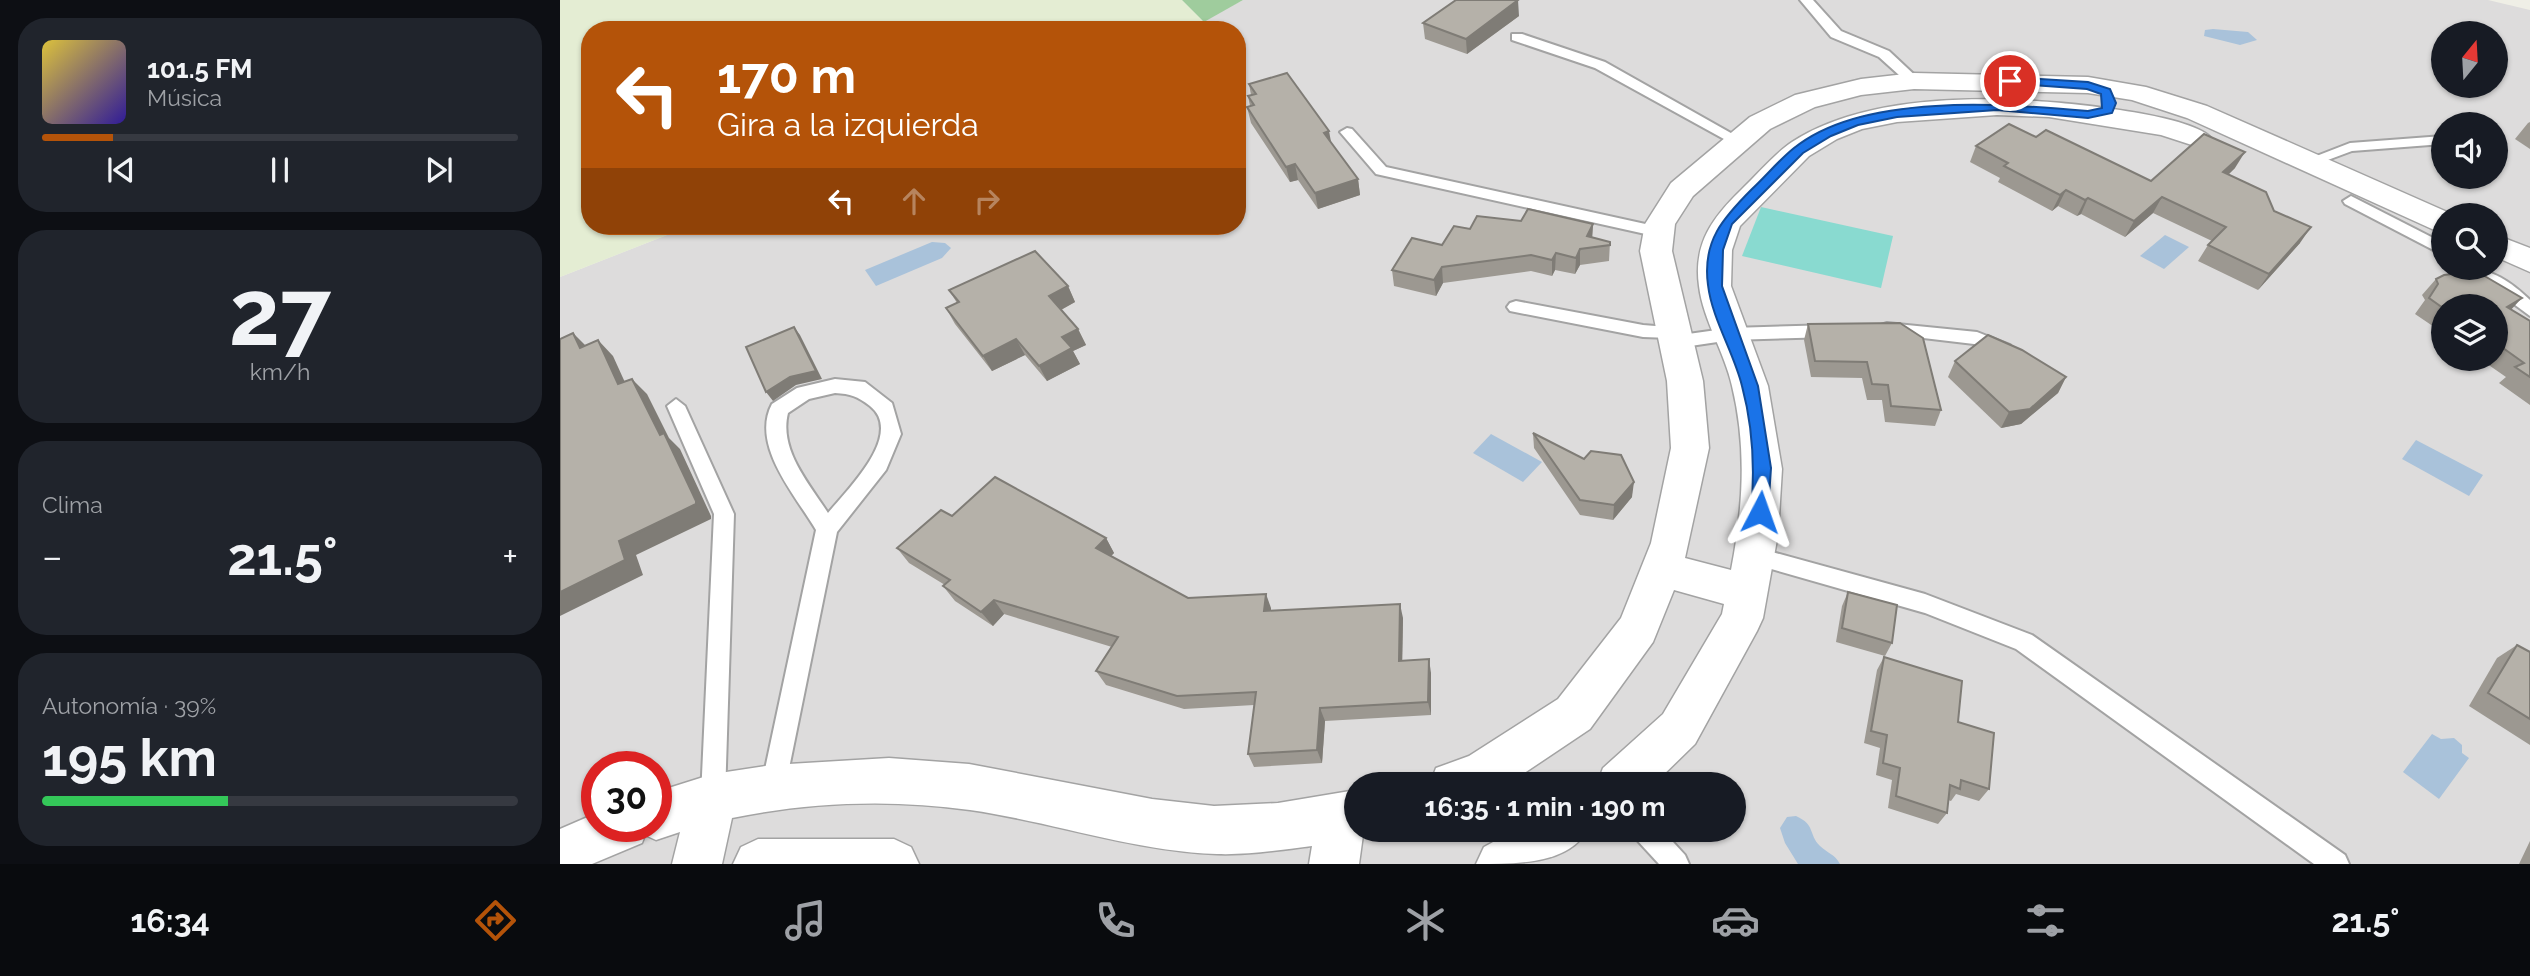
<!DOCTYPE html>
<html lang="es">
<head>
<meta charset="utf-8">
<style>
	body { margin:0; font-family:Raleway,sans-serif; background:#20242c; color:#f1f3f6; height:100vh; display:flex; flex-direction:column; font-size:26px; white-space:nowrap }
	* { box-sizing:border-box; margin:0 }
	p { font-size:23px; color:#9ea1a6 }
	.icon { flex:none; width:38px; height:38px; fill:none; stroke:currentColor; stroke-width:2; stroke-linecap:round; stroke-linejoin:round }
	.map { position:relative; flex:1; overflow:hidden }
	.panel { display:flex; flex-direction:column; gap:18px; padding:18px; background:#0d0f14; width:560px }
	.panel>* { flex:none }
	.banner { position:absolute; left:21px; top:21px; width:665px; height:214px; border-radius:28px; box-shadow:0 2px 5px #0004; background:#b45309; color:#fff; overflow:hidden }
	.needle { width:46px; rotate:18deg }
	.fabs { position:absolute; left:1871px; top:21px; display:grid; gap:14px }
	.fabs a { display:grid; place-items:center; width:77px; height:77px; border-radius:50%; background:#171b24; box-shadow:0 2px 5px #0004; font-size:35px }
	.speed { position:absolute; left:21px; top:751px; display:flex; gap:14px; font-size:35px; font-weight:700; text-align:center }
	.speed>* { display:grid; place-content:center; width:91px; height:91px; border-radius:50%; background:#171b24; box-shadow:0 2px 5px #0004; line-height:1 }
	.speed .limit { border:10px solid #d22; background:#fff; color:#111 }
	.pin { position:absolute; display:grid; place-items:center; width:60px; height:60px; color:#fff; margin:-30px; border:4px solid #fff; border-radius:50%; box-shadow:0 2px 7px #0007 }
	.me { position:absolute; width:77px; margin:-38px; rotate:4deg; stroke-linejoin:round; filter:drop-shadow(0 0 5px #0008) }
	.turn { display:flex; align-items:center; gap:24px; height:147px; padding:0 21px; font-size:32px }
	.turn .icon { width:91px; height:91px; stroke-width:2.5 }
	.turn b { display:block; font-size:49px; line-height:60px }
	.lanes { display:flex; align-items:center; height:66px; padding:0 21px; background:#0003; justify-content:center; gap:35px; direction:ltr }
	.lanes .off { opacity:.35 }
	.big { font-size:52px; font-weight:700; line-height:1.1 }
	.panel .widget { flex:1; display:flex; flex-direction:column; justify-content:center; gap:10px; min-width:0; padding:0 24px; border-radius:28px; background:#20242c }
	.panel .dial { align-items:center; gap:0 }
	.dial b { font-size:91px; line-height:1 }
	.song { display:flex; align-items:center; gap:21px }
	.cover { width:84px; height:84px; border-radius:10px; background:linear-gradient(135deg,hsl(50 70% 55%),hsl(250 70% 35%)) }
	.played { height:7px; border-radius:4px; background:linear-gradient(90deg,#b45309 15%,#363941 15%) }
	.keys { display:flex; justify-content:space-around; direction:ltr }
	.heat { display:flex; justify-content:space-between; align-items:center; font-size:38px; direction:ltr }
	.charge { height:10px; border-radius:5px; background:linear-gradient(90deg,#34c759 39%,#363941 0) }
	.trip { position:absolute; left:784px; top:772px; width:402px; height:70px; border-radius:35px; background:#171b24; box-shadow:0 2px 5px #0004; font-weight:700; line-height:70px; text-align:center }
	.tabs { display:flex; height:112px; justify-content:space-around; align-items:center; background:#090b0e; color:#9ea1a6 }
	.tabs .icon { width:49px; height:49px }
	.tabs .active { color:#b45309 }
	.tabs b { font-size:32px; color:#f1f3f6 }
	main { display:flex; flex:1; min-height:0 }
	.map>svg:first-child { display:block }
	.residential { fill:#dddcdc; fill-rule:evenodd }
	.farmland { fill:#e4edd3 }
	.forest { fill:#9fcc9d }
	.pitch { fill:#89dad0 }
	.water { fill:#a9c2da }
	.lines { fill:none; stroke-linecap:round; stroke-linejoin:round }
	.lane-casing { stroke:#a3a3a3; stroke-width:4 }
	.street-casing { stroke:#a3a3a3; stroke-width:3 }
	.lane { fill:#fff; fill-rule:evenodd }
	.street { fill:#fff; fill-rule:evenodd }
	.wall { fill:#9c9891 }
	.shaded-wall { fill:#7f7c76 }
	.building { fill:#b5b1a9; stroke:#7f7c76; stroke-width:2 }
	.route { fill:#1a73e8; stroke:#114b97; stroke-width:2 }
</style>
</head>
<body>
<main>
<section class="panel">
<div class="widget">
<div class="song"><i class="cover"></i><div><b>101.5 FM</b><p>Música</p></div></div>
<div class="played"></div>
<div class="keys"><svg class="icon" aria-label="previous" viewBox="0 0 24 24"><path d="M18 5L8 12l10 7zM5 5v14"/></svg><svg class="icon" aria-label="pause" viewBox="0 0 24 24"><path d="M8 5v14M16 5v14"/></svg><svg class="icon" aria-label="next" viewBox="0 0 24 24"><path d="M6 5l10 7-10 7zM19 5v14"/></svg></div>
</div>
<div class="widget dial"><b>27</b><p>km/h</p></div>
<div class="widget"><p>Clima</p>
<div class="heat"><a>−</a><b class="big">21.5°</b><a>+</a></div>
</div>
<div class="widget"><p>Autonomía · 39%</p><b class="big">195 km</b><div class="charge"></div></div>
</section>
<div class="map">
<svg width="1970" height="864" viewBox="0 0 1970 864">
	<rect width="100%" height="100%" fill="#efefe6"/>
	<path class="residential" d="M683 0H1928L1970 10V864H0V277L130 226H677V30H623ZM1883 33H1936V86H1883ZM1883 124H1936V177H1883ZM1883 215H1936V268H1883ZM1883 306H1936V359H1883ZM37 766H96V826H37ZM796 784H1174V830H796Z"/>
	<path class="farmland" d="M0 0H622L644 22 623 30H30V226H130L0 277Z"/>
	<path class="forest" d="M622 0H683L644 22Z"/>
	<path class="pitch" d="M1201 207 1333 236 1321 288 1182 256Z"/>
	<g class="water">
		<path d="M1653 29 1688 32 1697 40 1680 45 1644 36 1645 30Z"/>
		<path d="M1605 235 1629 247 1604 269 1580 256Z"/>
		<path d="M372 242 385 243 391 248 382 258 316 286 305 270Z"/>
		<path d="M931 434 982 462 963 482 913 453Z"/>
		<path d="M1856 440 1923 475 1909 496 1842 459Z"/>
		<path d="M1872 734 1881 739 1894 738 1902 745V753L1909 758 1879 799 1843 772Z"/>
		<path d="M1236 816C1256 825 1248 834 1260 846 1267 853 1275 854 1280 864H1238L1225 843 1220 828 1227 817Z"/>
	</g>
	<g class="lines">
		<g class="lane-casing">
			<g id="lane">
				<path d="M1240 0H1253L1281 31 1329 51 1361 81 1349 84 1319 57 1271 37Z"/>
				<path d="M952 34H962L1045 62 1185 141 1178 145 1173 144 1035 68 952 40Z"/>
				<path d="M787 128 792 129 826 167 1099 227 1107 232 1099 237 816 174 780 132Z"/>
				<path d="M1883 136V144L1792 151 1749 167 1741 162 1790 143Z"/>
				<path d="M1791 196 1883 243V255L1785 204 1783 201Z"/>
				<path d="M1905 268C1931 268 1951 282 1970 300V316Z"/>
				<path d="M956 301 1083 325 1120 328 1121 335 1171 328 1272 325 1281 331 1272 337 1171 340 1117 348 1111 347 1108 342 1110 338 1083 337 950 311 947 307 950 303Z"/>
				<path d="M1327 323 1417 332 1450 345 1453 350 1444 356 1414 344 1321 333 1318 329 1321 325Z"/>
				<path d="M275 379 305 382 332 403 341 434 326 470 277 532 225 788 222 797 213 800 204 797 201 788 256 530C236 496 190 445 212 404L237 388ZM275 393C291 394 297 396 310 406 345 434 287 490 268 513 248 482 219 450 228 413L249 399Z"/>
				<path d="M116 399 125 406 174 514 165 797 162 806 153 809 144 806 141 797 154 514 107 406Z"/>
				<path d="M1194 547 1365 594 1472 635 1785 855 1789 864H1754L1456 649 1365 613 1187 562 1183 556 1187 550Z"/>
				<path d="M1072 830H1102L1125 855 1129 864H1099L1076 839Z"/>
			</g>
		</g>
		<g class="street-casing">
			<g id="street">
				<path d="M1354 73 1528 77 1586 87 1647 106 1894 215H1883V232L1872 229 1627 118 1572 100 1528 93 1354 89 1301 95 1255 107 1210 129 1133 196 1115 224 1112 251 1143 381 1149 448 1125 558 1171 570C1183 508 1187 448 1172 386 1165 353 1143 320 1139 286 1133 243 1153 217 1182 189 1198 174 1214 154 1232 142 1294 102 1385 97 1458 100 1492 101 1634 113 1652 139L1648 145 1638 147 1601 135 1489 117 1437 115 1337 122 1302 129 1277 139 1249 156 1180 226 1172 250 1171 286 1208 386 1222 469 1218 534 1203 618 1197 631 1135 744 1094 784H1037L1043 768 1103 714 1162 614 1164 604 1114 590 1093 642 1030 729 948 784H870L876 768 909 756 998 699 1061 618 1091 543 1111 448 1107 381 1080 251 1085 224 1111 183 1190 117 1235 95 1301 79Z"/>
				<path d="M1936 235 1970 248V272L1936 257Z"/>
				<path d="M329 758 409 764 592 799 654 806 718 803 796 790V830H813L803 835 799 864H749L752 846C721 850 689 855 657 854 573 851 493 822 410 810 331 799 250 802 172 818L162 864H112L120 832 96 840 85 835 82 843 32 864H0V829L37 813V826H96V792L153 774 212 765Z"/>
				<path d="M955 830H1027C1009 864 957 864 916 864L924 847Z"/>
				<path d="M198 839H334L351 847 359 864H173L181 847Z"/>
			</g>
		</g>
		<use href="#lane" class="lane"/>
		<use href="#street" class="street"/>
	</g>
	<g class="wall">
		<path d="M959 16 907 54 865 39 863 23Z"/>
		<path d="M689 84 772 144 798 179 800 195 758 209 738 180 730 182 691 123 687 107 690 106 688 96 691 95Z"/>
		<path d="M1970 122V149L1955 139 1968 123Z"/>
		<path d="M1476 137 1591 181 1675 168 1668 175 1714 211 1740 243 1698 290 1638 261 1648 245 1652 241 1593 213 1565 237 1521 214 1517 216 1498 206 1492 211 1438 182 1440 178 1410 162 1416 146Z"/>
		<path d="M961 221 1033 224 1032 238 1050 242 1049 261 1020 265 1015 274 995 270 992 276 971 271 883 283 876 296 834 286 832 270 882 245 910 229Z"/>
		<path d="M1876 279 1951 309 1970 321V405L1939 383 1946 377 1920 359H1936V306H1883V333L1855 314 1865 300 1862 295Z"/>
		<path d="M508 286 515 302 501 310 518 329 526 345 513 351 520 364 487 381 465 355 432 371 395 324 386 308 397 303 389 290Z"/>
		<path d="M1248 324 1381 410 1375 426 1325 422 1322 400H1307L1302 378 1251 377 1244 340Z"/>
		<path d="M1395 361 1506 377 1498 393 1461 424 1441 428 1388 377Z"/>
		<path d="M973 433 1024 459 1072 497 1053 520 1020 515 974 448Z"/>
		<path d="M546 538 554 553 551 556 628 598 711 608V610L843 618 842 660 871 673V715L765 721 762 763 694 767 688 754 694 705 624 709 546 685 536 671 552 647 444 614 433 626 395 601 383 586 385 585 349 563 337 548Z"/>
		<path d="M1288 592 1332 643 1325 656 1276 642 1282 606Z"/>
		<path d="M1957 645 1970 652V745L1909 706 1937 658Z"/>
		<path d="M1324 657 1398 722 1429 789 1419 801 1396 794 1391 801 1388 800 1387 813 1378 824 1328 808 1332 780 1316 775 1320 748 1304 743 1317 670Z"/>
		<path d="M1970 841V864H1959Z"/>
	</g>
	<g class="shaded-wall">
		<path d="M958 0 959 16 907 54 906 39Z"/>
		<path d="M769 131 772 147 764 133Z"/>
		<path d="M1685 152 1675 168 1654 188 1663 172Z"/>
		<path d="M735 164 738 180 730 182 726 167Z"/>
		<path d="M798 179 800 195 758 209 755 193Z"/>
		<path d="M1506 190 1498 206 1492 211 1500 195Z"/>
		<path d="M1602 197 1593 213 1565 237 1574 221Z"/>
		<path d="M1528 198 1521 214 1517 216 1525 200Z"/>
		<path d="M1033 224 1032 240 1027 236Z"/>
		<path d="M1751 227 1740 243 1698 290 1709 274Z"/>
		<path d="M1020 249V265L1015 274 1016 258Z"/>
		<path d="M996 253 995 270 992 276V260Z"/>
		<path d="M882 267 883 283 876 296 874 280Z"/>
		<path d="M508 286 515 302 497 312 489 296Z"/>
		<path d="M1962 298 1947 314V307Z"/>
		<path d="M234 327 240 335 262 379 236 385 213 401 206 392 230 377Z"/>
		<path d="M518 329 526 345 513 351 520 364 487 381 479 366 502 337Z"/>
		<path d="M13 333 29 349 20 348Z"/>
		<path d="M456 339 465 355 432 371 423 356Z"/>
		<path d="M38 340 53 356 73 400 58 384Z"/>
		<path d="M1506 377 1498 393 1461 424 1441 428 1449 412Z"/>
		<path d="M72 379 87 394 109 438 120 449 151 516V519L76 555 83 575 0 616V592L100 435Z"/>
		<path d="M1074 482 1072 497 1053 520 1054 505Z"/>
		<path d="M546 538 554 553 544 563 536 548Z"/>
		<path d="M706 594 711 608 710 625 704 611Z"/>
		<path d="M434 600 444 614 433 626 421 612Z"/>
		<path d="M840 604 843 618 842 674 839 661Z"/>
		<path d="M869 659 871 673V715L868 702Z"/>
		<path d="M760 708 765 721 762 763 757 750Z"/>
	</g>
	<g class="building">
		<path d="M896 0H958L906 39 863 23Z"/>
		<path d="M727 73 769 131 764 133 798 179 755 193 735 164 726 167 687 107 694 105 688 96 696 94 689 84Z"/>
		<path d="M1449 124 1476 137 1486 130 1591 181 1644 134 1685 152 1663 172 1706 192 1714 211 1751 227 1709 274 1648 245 1666 227 1602 197 1574 221 1528 198 1525 200 1506 190 1500 195 1444 166 1448 163 1416 146Z"/>
		<path d="M968 209 1033 224 1027 236 1050 242V245L1020 249 1016 258 996 253 992 260 971 255 882 267 874 280 832 270 852 238 882 245 894 226 910 229 917 216 961 221Z"/>
		<path d="M475 251 508 286 489 296 518 329 502 337 512 348 479 366 456 339 423 356 386 308 399 302 389 290Z"/>
		<path d="M1916 271 1962 298 1947 307 1970 321V377L1955 367 1964 363 1936 343V306H1883V308L1869 298 1878 284 1876 279 1884 275Z"/>
		<path d="M1340 323 1363 338 1381 410 1331 406 1328 385 1312 384 1307 362 1255 361 1248 324Z"/>
		<path d="M234 327 256 371 230 377 206 392 186 347Z"/>
		<path d="M13 333 20 348 38 340 58 384 72 379 100 435 104 433 136 501V504L59 541 65 560 0 592V339Z"/>
		<path d="M1428 335 1462 350 1506 377 1470 409 1449 412 1395 361Z"/>
		<path d="M973 433 1024 459 1031 451 1061 455 1074 482 1054 505 1020 500Z"/>
		<path d="M435 477 546 538 536 548 628 598 706 594 704 611 840 604 839 661 869 659 868 702 760 708 757 750 688 754 696 692 617 696 536 671 558 637 434 600 421 612 383 586 390 580 337 548 381 510 392 516Z"/>
		<path d="M1288 592 1337 605 1332 643 1282 628Z"/>
		<path d="M1957 645 1970 652V719L1928 693Z"/>
		<path d="M1324 657 1402 681 1398 722 1434 733 1429 789 1401 780 1400 789 1390 785 1387 813 1336 796 1340 768 1323 763 1327 735 1311 731Z"/>
	</g>
	<path class="route" d="M1450 77 1528 82 1550 89 1556 103 1552 113 1528 118 1437 110 1337 117 1298 125 1271 136 1243 153 1172 224 1163 250 1162 286 1198 386 1211 468 1208 512 1200 519 1194 517 1191 512C1195 470 1193 427 1182 386 1174 353 1152 319 1148 285 1142 241 1163 218 1192 189 1206 176 1219 160 1234 148 1303 92 1445 104 1528 111L1542 108 1541 94 1527 89 1446 83V78Z"/>
</svg>
<div class="fabs">
<a><svg class="needle" viewBox="-14 -14 28 28"><path d="M0-13l5 13h-10z" fill="#e53935"/><path d="M0 13l5-13h-10z" fill="#9ea1a6"/></svg></a>
<a><svg class="icon" aria-label="sound" viewBox="0 0 24 24"><path d="M4 9h4l5-4v14l-5-4H4zM17 9q2 3 0 6"/></svg></a>
<a><svg class="icon" aria-label="search" viewBox="0 0 24 24"><circle cx="10" cy="10" r="6"/><path d="M15 15l6 6"/></svg></a>
<a><svg class="icon" aria-label="layers" viewBox="0 0 24 24"><path d="M12 4l9 5-9 5-9-5zM3 14l9 5 9-5"/></svg></a>
</div>
<div class="speed"><div class="limit">30</div></div>
<div class="pin" style="left:1450px;top:81px;background:#d93025"><svg class="icon" aria-label="arrive" viewBox="0 0 24 24"><path d="M6 21V4h12l-3 4 3 4H6"/></svg></div>
<svg class="me" style="left:1200px;top:512px" viewBox="-20 -20 40 40"><path d="M0-17L14 15 0 8-14 15z" fill="#1a73e8" stroke="#fff" stroke-width="4"/></svg>
<div class="trip">16:35 · 1 min · 190 m</div>
<div class="banner">
<div class="turn"><svg class="icon" aria-label="left" viewBox="0 0 24 24"><path d="M17 20v-9H6M10 6l-5 5 5 5"/></svg><div><b>170 m</b>Gira a la izquierda</div></div>
<div class="lanes"><svg class="icon" aria-label="left" viewBox="0 0 24 24"><path d="M17 20v-9H6M10 6l-5 5 5 5"/></svg><svg class="icon off" aria-label="ahead" viewBox="0 0 24 24"><path d="M12 20V5M6 11l6-6 6 6"/></svg><svg class="icon off" aria-label="right" viewBox="0 0 24 24"><path d="M7 20v-9h11M14 6l5 5-5 5"/></svg></div>
</div>
</div>
</main>
<nav class="tabs">
<b>16:34</b>
<svg class="icon active" aria-label="directions" viewBox="0 0 24 24"><path d="M12 3l9 9-9 9-9-9zM9 14v-3h6M13 9l2 2-2 2"/></svg>
<svg class="icon" aria-label="music" viewBox="0 0 24 24"><path d="M9 18V5l10-2v13"/><circle cx="6" cy="18" r="3"/><circle cx="16" cy="16" r="3"/></svg>
<svg class="icon" aria-label="phone" viewBox="0 0 24 24"><path d="M5 4h4l2 5-3 2q2 4 5 5l2-3 5 2v4C11 20 4 13 5 4z"/></svg>
<svg class="icon" aria-label="climate" viewBox="0 0 24 24"><path d="M12 3v18M4 7l16 10M4 17L20 7"/></svg>
<svg class="icon" aria-label="car" viewBox="0 0 24 24"><path d="M5 17H2v-5l4-1 3-4h7l3 4 3 1v5h-3M9 17h6M6 11h13"/><circle cx="7" cy="17" r="2"/><circle cx="17" cy="17" r="2"/></svg>
<svg class="icon" aria-label="filters" viewBox="0 0 24 24"><path d="M4 7h16M4 17h16"/><circle cx="9" cy="7" r="2"/><circle cx="15" cy="17" r="2"/></svg>
<b>21.5°</b>
</nav>
</body>
</html>
